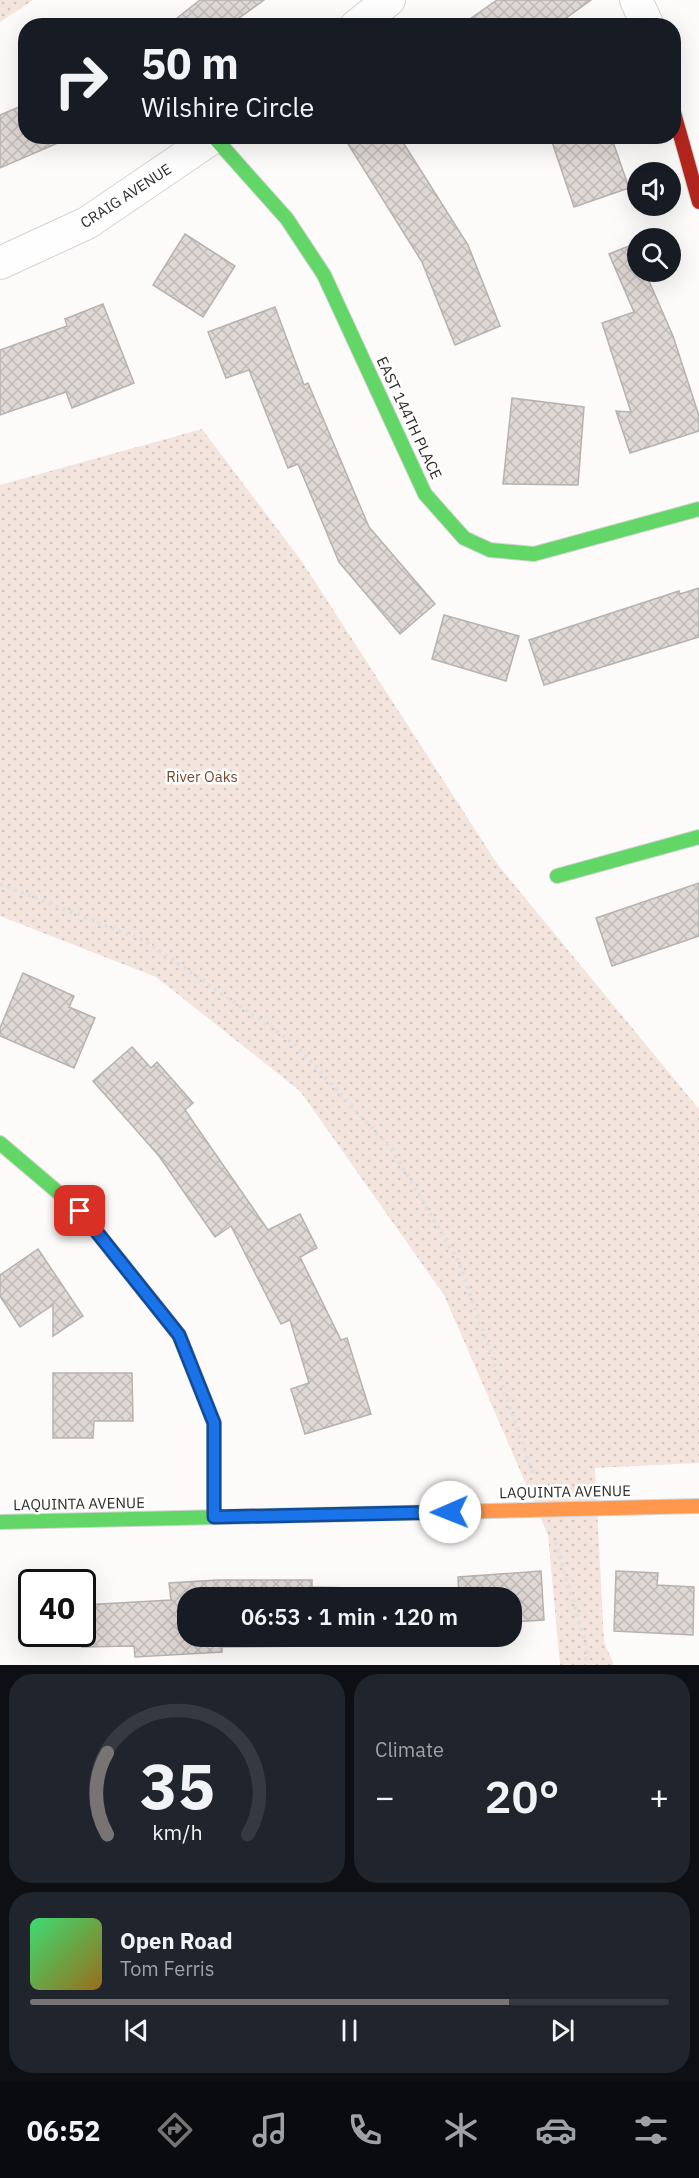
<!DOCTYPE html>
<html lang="en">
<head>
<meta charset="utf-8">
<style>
	body { margin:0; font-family:"IBM Plex Sans",sans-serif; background:#20242c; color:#f1f3f6; height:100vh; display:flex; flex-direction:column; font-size:22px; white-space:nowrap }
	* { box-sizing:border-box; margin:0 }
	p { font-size:20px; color:#9ea1a6 }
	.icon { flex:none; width:33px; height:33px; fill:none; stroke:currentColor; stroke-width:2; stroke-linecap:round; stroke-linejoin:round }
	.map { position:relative; height:1665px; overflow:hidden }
	.details { display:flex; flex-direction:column; gap:9px; padding:9px; background:#0d0f14; flex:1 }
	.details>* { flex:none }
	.guide { position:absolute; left:18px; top:18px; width:663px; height:126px; border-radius:24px; box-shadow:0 6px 24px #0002; background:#171b24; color:#f1f3f6; overflow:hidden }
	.buttons { position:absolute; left:627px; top:162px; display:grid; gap:12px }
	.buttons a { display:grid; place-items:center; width:54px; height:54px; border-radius:50%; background:#171b24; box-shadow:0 6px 24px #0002; font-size:30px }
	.speed { position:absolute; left:18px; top:1569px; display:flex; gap:12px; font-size:30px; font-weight:700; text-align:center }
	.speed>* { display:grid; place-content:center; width:78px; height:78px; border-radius:50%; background:#171b24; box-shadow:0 6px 24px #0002; line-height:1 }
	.speed .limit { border:3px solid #111; border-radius:9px; background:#fff; color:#111 }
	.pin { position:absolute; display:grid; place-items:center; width:51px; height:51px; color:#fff; margin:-26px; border-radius:12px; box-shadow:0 3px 9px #0006 }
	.me { position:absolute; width:66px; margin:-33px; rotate:269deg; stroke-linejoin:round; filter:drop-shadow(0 0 4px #0008) }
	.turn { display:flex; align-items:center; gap:21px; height:126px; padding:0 24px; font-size:27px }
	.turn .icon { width:78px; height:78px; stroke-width:2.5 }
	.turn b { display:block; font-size:42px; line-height:51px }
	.big { font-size:45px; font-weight:600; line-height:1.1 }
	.details .widget { flex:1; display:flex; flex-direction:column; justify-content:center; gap:9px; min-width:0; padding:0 21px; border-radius:24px; background:#20242c }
	.details .dial { align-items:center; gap:0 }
	.dial svg { height:156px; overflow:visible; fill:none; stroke:#363941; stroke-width:7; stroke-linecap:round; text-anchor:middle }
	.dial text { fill:#f1f3f6; stroke:none }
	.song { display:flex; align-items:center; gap:18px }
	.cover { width:72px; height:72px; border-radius:9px; background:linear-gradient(135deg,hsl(140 70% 55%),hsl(40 70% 35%)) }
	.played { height:6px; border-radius:3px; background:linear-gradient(90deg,#777473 75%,#363941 75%) }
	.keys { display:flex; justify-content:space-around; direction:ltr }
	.heat { display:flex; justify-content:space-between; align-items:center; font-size:33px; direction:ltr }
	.details .tiles { flex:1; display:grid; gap:9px; grid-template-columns:1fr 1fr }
	.widget:last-child { grid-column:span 2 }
	.trip { position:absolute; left:177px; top:1587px; width:345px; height:60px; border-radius:24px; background:#171b24; box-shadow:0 6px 24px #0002; font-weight:600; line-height:60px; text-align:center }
	.tabs { display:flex; height:96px; justify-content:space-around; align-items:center; background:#090b0e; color:#9ea1a6 }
	.tabs .icon { width:42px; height:42px }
	.tabs .on { color:#777473 }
	.tabs b { font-size:27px; color:#f1f3f6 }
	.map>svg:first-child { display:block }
	.park { fill:url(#park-dots) }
	.building { fill:url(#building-cross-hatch); stroke:#b5b2b1; stroke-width:1.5 }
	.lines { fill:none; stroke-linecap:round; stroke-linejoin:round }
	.street-casing { stroke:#d6d3d2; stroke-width:34 }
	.fast-casing { stroke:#d6d3d2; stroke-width:16 }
	.slow-casing { stroke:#d6d3d2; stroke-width:16 }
	.jam-casing { stroke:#d6d3d2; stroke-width:16 }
	.path { stroke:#e0e0e0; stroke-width:4; stroke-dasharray:3 4.5; stroke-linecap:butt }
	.street { stroke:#fffefe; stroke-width:32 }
	.fast { stroke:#63d668; stroke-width:14 }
	.slow { stroke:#ff974d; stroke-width:14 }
	.jam { stroke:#b3261e; stroke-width:14 }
	.route-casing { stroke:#114b97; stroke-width:15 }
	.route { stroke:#1a73e8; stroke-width:10 }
	.labels { text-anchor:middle; stroke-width:5; stroke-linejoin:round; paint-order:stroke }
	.street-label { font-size:15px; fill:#2f2c2a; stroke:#fff }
	.park-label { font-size:15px; fill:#78472a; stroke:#fff }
</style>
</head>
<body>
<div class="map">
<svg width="699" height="1665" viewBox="0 0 699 1665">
	<defs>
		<pattern id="park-dots" width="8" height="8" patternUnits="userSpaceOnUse" patternTransform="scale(1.5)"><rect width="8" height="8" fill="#f3e5de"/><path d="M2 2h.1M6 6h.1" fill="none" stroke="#d1c5bf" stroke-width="1.8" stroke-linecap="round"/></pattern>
		<pattern id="building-cross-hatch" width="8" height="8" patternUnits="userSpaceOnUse" patternTransform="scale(1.5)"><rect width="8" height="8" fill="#e0d8d4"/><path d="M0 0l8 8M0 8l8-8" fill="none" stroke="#c0bab6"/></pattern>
	</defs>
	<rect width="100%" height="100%" fill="#fdfbfa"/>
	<g class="park">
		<path d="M0 0H33L0 22Z"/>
		<path d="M202 429 303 563 498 865 699 1109V1463L595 1468 604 1642 614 1665H560L548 1535 444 1295 300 1091 156 977 0 916V485Z"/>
	</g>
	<g class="building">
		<path d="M200 0H264L228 26H167Z"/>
		<path d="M497 0H591L555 26H460Z"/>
		<path d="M26 104V136H74L0 168V115Z"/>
		<path d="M343 136H399L468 245 500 326 455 345 422 262Z"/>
		<path d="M550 136H611L629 188 574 207Z"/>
		<path d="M185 234 235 266 203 317 153 285Z"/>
		<path d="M634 244 638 253V272H645L673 336 699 416V431L630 453 616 411 631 412 602 323 634 312 609 254Z"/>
		<path d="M103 304 134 383 72 408 66 392 0 415V350L67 326 65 319Z"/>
		<path d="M275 307 304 385 308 383 369 527 435 604 400 634 339 562 298 464 288 468 249 370 226 378 208 332Z"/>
		<path d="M512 398 584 407 578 485 503 484Z"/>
		<path d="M699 588V637L544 685 529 640 679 591 680 594Z"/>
		<path d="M444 615 519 636 506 681 432 659Z"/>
		<path d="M699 883V936L612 966 596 918Z"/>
		<path d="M23 973 74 996 69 1007 95 1018 74 1068 0 1036V1028Z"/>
		<path d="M132 1047 151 1068 157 1062 193 1103 185 1110 268 1230 300 1214 317 1248 300 1257 341 1340 347 1338 371 1414 305 1434 291 1389 309 1383 290 1320 281 1324 231 1226 215 1237 159 1156 93 1081Z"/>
		<path d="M38 1249 83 1316 53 1336V1305L20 1327 0 1296V1275Z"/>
		<path d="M53 1373H132L133 1421H94L93 1438H53Z"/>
		<path d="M541 1571 544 1620 512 1622V1598H459L458 1577Z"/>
		<path d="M616 1571 658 1573 657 1585 694 1587 693 1635 614 1631Z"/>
		<path d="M218 1580H312V1587L434 1590V1598H188V1636H312L313 1646 222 1647V1652L135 1657 134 1646 82 1647V1605L171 1600 169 1583Z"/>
	</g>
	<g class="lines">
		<g class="street-casing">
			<g id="street">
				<path d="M636 0 648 26"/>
				<path d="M356 26 389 0"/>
				<path d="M0 263 87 223 215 136"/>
			</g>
		</g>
		<g class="fast-casing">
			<g id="fast">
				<path d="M214 137 287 219 324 275 425 494 464 538 490 550 534 554 699 509"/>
				<path d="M557 876 699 837"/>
				<path d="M0 1143 80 1211 179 1335 214 1423V1435"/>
				<path d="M0 1522 449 1512"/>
			</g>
		</g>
		<g class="slow-casing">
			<g id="slow">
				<path d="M214 1435V1517"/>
				<path d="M449 1512 699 1506"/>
			</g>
		</g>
		<g class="jam-casing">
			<path id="jam" d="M674 113 699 202"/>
		</g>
		<g class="path">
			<path d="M0 884 145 941 295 1044 392 1150 459 1262 534 1477"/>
			<path d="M555 1542 587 1647 585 1665"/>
		</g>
		<use href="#street" class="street"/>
		<use href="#fast" class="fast"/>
		<use href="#slow" class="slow"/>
		<use href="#jam" class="jam"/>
	</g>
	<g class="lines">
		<g class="route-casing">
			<path id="route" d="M80 1211 179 1335 214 1423V1517L450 1512"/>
		</g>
		<use href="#route" class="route"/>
	</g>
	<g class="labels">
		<g class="street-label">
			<text transform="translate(126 196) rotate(-33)" y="5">CRAIG AVENUE</text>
			<text transform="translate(409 418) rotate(65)" y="5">EAST 144TH PLACE</text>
			<text transform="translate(565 1492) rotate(-1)" y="5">LAQUINTA AVENUE</text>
			<text transform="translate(79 1504) rotate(-1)" y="5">LAQUINTA AVENUE</text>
		</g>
		<g class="park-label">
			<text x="202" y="782">River Oaks</text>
		</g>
	</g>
</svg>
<div class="buttons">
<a><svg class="icon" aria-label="sound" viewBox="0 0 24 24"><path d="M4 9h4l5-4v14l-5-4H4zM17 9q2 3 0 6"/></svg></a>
<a><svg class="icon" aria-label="search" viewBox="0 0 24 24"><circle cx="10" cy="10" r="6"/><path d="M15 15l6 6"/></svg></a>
</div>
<div class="speed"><div class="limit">40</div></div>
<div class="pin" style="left:80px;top:1211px;background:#d93025"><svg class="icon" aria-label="arrive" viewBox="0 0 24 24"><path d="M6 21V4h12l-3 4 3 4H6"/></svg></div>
<svg class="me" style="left:450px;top:1512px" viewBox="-20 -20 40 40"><circle r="19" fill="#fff"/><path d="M0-13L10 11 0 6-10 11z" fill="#1a73e8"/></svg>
<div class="trip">06:53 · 1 min · 120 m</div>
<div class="guide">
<div class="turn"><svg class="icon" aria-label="right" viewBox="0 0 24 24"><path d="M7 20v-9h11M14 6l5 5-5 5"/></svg><div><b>50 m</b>Wilshire Circle</div></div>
</div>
</div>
<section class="details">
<div class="tiles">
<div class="widget dial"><svg viewBox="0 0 100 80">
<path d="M14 69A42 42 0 1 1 86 69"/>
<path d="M14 69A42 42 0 0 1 14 27" stroke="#777473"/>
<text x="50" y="56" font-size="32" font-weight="700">35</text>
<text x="50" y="72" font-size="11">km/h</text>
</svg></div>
<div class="widget"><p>Climate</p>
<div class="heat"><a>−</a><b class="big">20°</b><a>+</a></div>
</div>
<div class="widget">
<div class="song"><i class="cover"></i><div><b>Open Road</b><p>Tom Ferris</p></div></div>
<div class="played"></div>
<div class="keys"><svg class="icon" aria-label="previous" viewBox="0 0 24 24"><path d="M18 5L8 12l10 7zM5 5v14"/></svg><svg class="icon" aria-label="pause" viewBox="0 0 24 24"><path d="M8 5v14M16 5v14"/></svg><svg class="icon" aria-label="next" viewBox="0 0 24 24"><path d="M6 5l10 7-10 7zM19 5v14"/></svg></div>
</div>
</div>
</section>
<nav class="tabs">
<b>06:52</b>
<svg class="icon on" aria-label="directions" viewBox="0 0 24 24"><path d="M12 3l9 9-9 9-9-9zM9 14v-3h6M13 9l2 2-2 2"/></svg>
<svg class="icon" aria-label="music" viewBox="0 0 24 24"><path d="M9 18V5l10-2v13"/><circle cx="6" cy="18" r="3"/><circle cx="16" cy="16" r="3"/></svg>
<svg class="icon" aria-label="phone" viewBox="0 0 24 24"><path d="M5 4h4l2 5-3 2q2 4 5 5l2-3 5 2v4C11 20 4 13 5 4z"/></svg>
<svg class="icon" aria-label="climate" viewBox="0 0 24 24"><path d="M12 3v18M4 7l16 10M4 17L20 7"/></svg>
<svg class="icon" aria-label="car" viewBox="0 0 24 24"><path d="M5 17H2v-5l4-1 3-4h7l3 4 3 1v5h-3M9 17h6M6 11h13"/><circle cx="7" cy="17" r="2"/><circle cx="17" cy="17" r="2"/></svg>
<svg class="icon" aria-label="filters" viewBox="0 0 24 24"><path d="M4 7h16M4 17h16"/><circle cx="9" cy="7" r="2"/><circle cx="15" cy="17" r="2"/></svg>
</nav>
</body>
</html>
